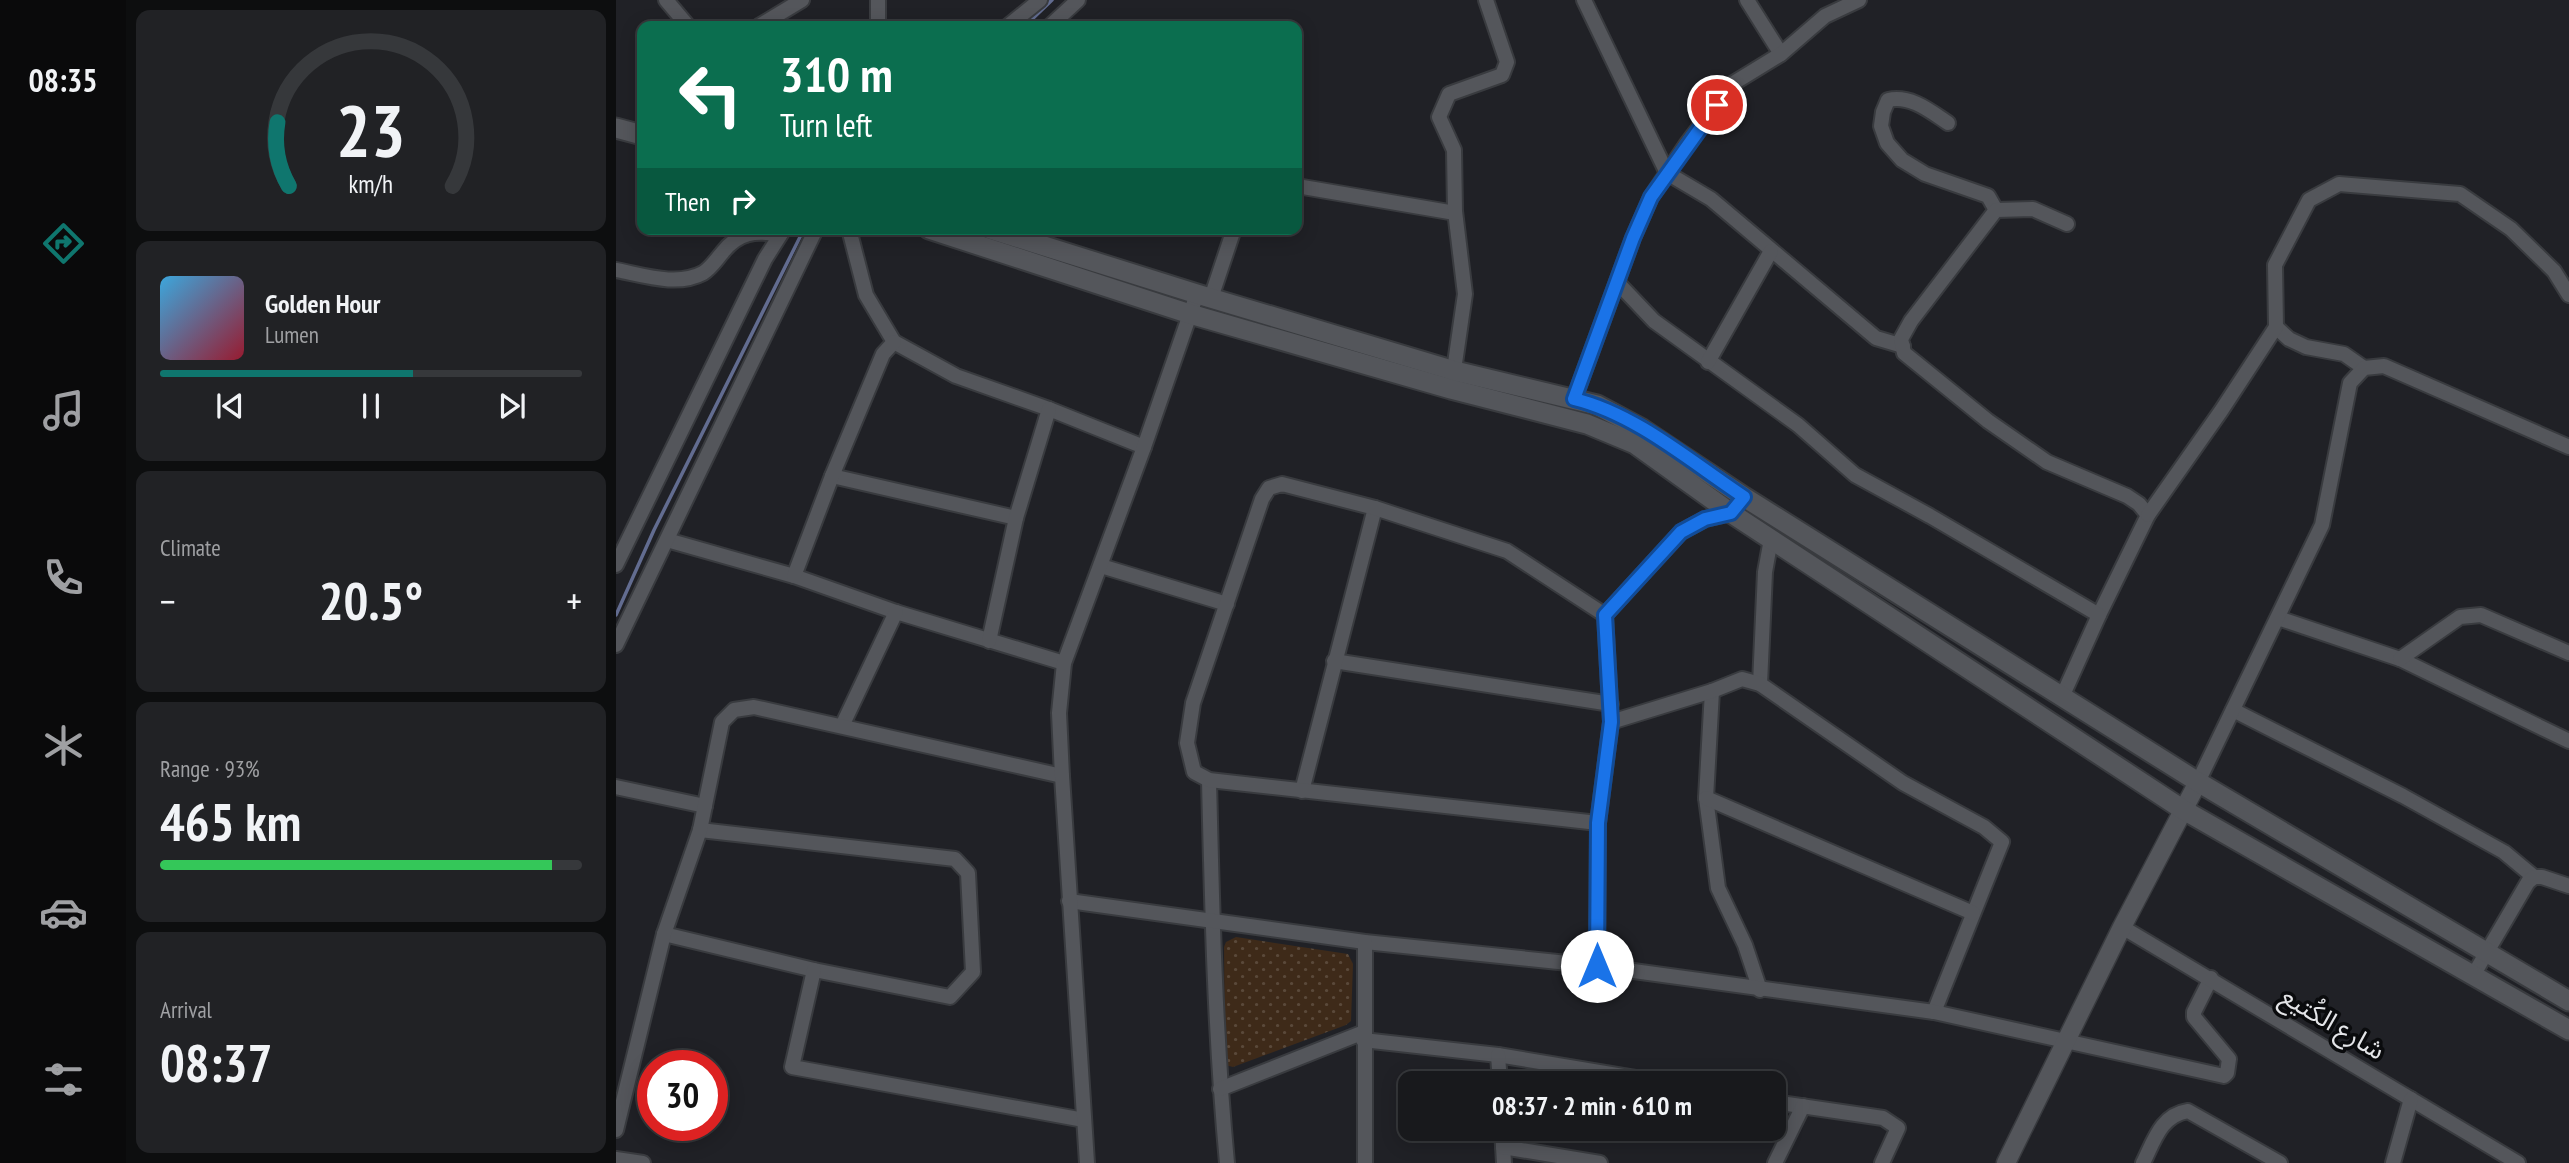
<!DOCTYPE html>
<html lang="en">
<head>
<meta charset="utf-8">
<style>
	body { margin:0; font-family:"PT Sans Narrow","Noto Sans Arabic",sans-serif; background:#212225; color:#f1f3f6; height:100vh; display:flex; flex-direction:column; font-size:26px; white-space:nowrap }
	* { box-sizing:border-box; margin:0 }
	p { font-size:23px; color:#9fa0a3 }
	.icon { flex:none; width:38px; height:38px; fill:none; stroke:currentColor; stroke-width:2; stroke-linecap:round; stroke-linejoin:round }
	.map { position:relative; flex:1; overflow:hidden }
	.side { display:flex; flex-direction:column; gap:10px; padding:10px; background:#0d0e0f; width:490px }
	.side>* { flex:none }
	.top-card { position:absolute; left:21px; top:21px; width:665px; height:214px; border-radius:14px; box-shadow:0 4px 18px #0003,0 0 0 2px #36383b; background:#0b6e4f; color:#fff; overflow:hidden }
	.speed { position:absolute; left:21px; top:1050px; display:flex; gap:14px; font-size:35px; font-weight:700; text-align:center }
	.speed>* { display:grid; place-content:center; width:91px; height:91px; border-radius:50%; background:#18191c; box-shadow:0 4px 18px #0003,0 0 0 2px #36383b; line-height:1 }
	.speed .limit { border:10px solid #d22; background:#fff; color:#111 }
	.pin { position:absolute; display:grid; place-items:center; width:60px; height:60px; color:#fff; margin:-30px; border:4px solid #fff; border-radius:50%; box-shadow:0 2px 7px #0007 }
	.me { position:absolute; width:77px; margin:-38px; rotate:0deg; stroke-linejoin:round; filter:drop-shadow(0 0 5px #0008) }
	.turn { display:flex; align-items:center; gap:24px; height:147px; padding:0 28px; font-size:32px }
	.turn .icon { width:91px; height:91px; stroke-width:2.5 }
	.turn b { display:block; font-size:49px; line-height:60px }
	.then { display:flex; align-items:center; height:66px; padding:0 28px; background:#0003; gap:14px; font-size:26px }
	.big { font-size:52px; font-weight:700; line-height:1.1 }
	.side .card { flex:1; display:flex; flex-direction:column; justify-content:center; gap:10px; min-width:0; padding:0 24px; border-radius:14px; background:#212225 }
	.side .dial { align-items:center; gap:0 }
	.dial svg { height:182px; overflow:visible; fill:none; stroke:#36383b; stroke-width:7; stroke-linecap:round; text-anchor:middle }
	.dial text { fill:#f1f3f6; stroke:none }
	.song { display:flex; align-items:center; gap:21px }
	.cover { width:84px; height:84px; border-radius:10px; background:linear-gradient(135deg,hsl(200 70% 55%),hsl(350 70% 35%)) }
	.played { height:7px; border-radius:4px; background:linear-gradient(90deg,#0f766e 60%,#36383b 60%) }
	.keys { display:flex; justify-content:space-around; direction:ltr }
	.heat { display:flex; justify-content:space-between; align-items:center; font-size:38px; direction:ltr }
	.charge { height:10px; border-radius:5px; background:linear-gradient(90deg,#34c759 93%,#36383b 0) }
	.trip { position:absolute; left:782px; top:1071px; width:388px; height:70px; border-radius:14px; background:#18191c; box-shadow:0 4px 18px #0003,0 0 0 2px #36383b; font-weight:700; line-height:70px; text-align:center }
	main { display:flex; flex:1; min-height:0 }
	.tab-bar { display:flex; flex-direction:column; width:126px; justify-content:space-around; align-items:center; background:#0a0a0b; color:#9fa0a3 }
	.tab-bar .icon { width:49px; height:49px }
	.tab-bar .active { color:#0f766e }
	.tab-bar b { font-size:32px; color:#f1f3f6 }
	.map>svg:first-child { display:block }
	.park { fill:url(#park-dots) }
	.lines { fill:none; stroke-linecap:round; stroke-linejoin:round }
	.stream { stroke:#626c90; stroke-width:3.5 }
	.minor-casing { stroke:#393b3f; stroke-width:18 }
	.tertiary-casing { stroke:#393b3f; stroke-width:21 }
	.secondary-casing { stroke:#393b3f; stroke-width:23 }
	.minor { stroke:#54565b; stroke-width:14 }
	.tertiary { stroke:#54565b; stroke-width:18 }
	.secondary { stroke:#54565b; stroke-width:19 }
	.route-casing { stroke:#114b97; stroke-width:18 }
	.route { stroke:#1a73e8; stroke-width:12 }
	.labels { text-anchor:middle; stroke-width:7; stroke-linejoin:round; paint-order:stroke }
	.street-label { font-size:26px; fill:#e4e5e8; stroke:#0a0b0d }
</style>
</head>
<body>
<main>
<nav class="tab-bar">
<b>08:35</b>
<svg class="icon active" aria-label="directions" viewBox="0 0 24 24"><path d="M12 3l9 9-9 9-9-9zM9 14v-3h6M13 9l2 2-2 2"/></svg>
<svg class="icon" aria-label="music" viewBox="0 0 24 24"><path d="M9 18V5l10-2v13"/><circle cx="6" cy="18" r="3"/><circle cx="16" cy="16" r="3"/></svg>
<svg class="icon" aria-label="phone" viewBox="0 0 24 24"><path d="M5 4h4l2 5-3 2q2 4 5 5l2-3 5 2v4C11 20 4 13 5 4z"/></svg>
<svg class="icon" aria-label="climate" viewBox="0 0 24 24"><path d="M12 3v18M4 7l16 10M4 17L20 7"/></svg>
<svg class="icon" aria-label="car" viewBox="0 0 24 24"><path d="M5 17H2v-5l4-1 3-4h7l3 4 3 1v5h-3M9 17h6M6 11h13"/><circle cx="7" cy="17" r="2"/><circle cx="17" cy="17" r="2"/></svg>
<svg class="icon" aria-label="filters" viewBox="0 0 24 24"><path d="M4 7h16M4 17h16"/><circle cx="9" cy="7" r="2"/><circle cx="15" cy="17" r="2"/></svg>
</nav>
<section class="side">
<div class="card dial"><svg viewBox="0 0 100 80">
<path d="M14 69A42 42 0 1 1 86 69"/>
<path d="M14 69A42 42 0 0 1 9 41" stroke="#0f766e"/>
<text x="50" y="56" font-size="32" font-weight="700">23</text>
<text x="50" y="72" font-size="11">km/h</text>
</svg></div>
<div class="card">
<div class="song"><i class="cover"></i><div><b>Golden Hour</b><p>Lumen</p></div></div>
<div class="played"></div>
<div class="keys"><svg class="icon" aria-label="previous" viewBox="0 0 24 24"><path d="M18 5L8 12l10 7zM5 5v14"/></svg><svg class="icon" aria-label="pause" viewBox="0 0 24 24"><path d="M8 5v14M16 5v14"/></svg><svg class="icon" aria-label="next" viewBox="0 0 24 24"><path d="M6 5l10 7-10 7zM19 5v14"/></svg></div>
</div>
<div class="card"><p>Climate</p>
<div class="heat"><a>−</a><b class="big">20.5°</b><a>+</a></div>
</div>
<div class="card"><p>Range · 93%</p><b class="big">465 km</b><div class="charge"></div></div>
<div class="card"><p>Arrival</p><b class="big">08:37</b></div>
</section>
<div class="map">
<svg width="1953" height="1163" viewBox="0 0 1953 1163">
	<defs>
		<pattern id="park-dots" width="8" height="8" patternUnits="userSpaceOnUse" patternTransform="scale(1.75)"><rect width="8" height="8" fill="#3e2a19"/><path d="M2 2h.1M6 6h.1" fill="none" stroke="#5a493a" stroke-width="1.8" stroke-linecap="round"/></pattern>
	</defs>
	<rect width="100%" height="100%" fill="#202126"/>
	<path class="park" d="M620 937 732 954 737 964 735 1021 730 1025 617 1067 609 1065 608 947 610 942Z"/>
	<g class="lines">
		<g class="stream">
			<path d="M409 26 436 0"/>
			<path d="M0 615 38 530 188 229"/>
		</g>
		<g class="minor-casing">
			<g id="minor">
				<path d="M50 0 72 26"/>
				<path d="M262 0V26"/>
				<path d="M968 0 1051 173 1095 199 1260 338 1287 346"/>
				<path d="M1131 0 1165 54"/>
				<path d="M143 26 186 0"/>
				<path d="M392 26 424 0"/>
				<path d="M434 26 462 0"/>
				<path d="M1332 123C1314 111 1295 95 1272 100L1267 112 1265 126 1271 143 1286 160 1309 174 1372 196 1380 210"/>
				<path d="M681 186 839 213"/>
				<path d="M1451 224 1417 209 1380 210 1295 321 1285 339 1288 353 1372 421 1431 462 1511 496 1523 504 1532 515 1483 615"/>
				<path d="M233 229 250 295 278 342 340 376 433 409 528 447"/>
				<path d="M0 270C27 275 61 287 87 273 95 268 100 260 106 253 122 232 140 230 164 235"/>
				<path d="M1001 282 1038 321 1182 425 1239 475 1314 516 1483 615 1446 697"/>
				<path d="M595 298 618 229"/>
				<path d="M1660 327 1673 339 1690 347 1728 354 1748 368"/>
				<path d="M1092 362 1155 251"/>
				<path d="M837 377 849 294 839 211 838 150 823 117 833 94 886 75 891 62 870 0"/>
				<path d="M958 399 1017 238 1035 197 1070 145 1116 84 1165 54 1209 16 1243 0"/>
				<path d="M216 476 400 518"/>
				<path d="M1532 515 1605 411 1660 327 1659 265 1693 200 1723 184 1844 194 1895 229 1938 271 1953 295"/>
				<path d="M51 540 178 576 280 612 448 663"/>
				<path d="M0 565 149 259 168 229"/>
				<path d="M485 566 611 604"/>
				<path d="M178 576 216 476 267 354 278 342"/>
				<path d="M1662 618 1784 659 1953 741"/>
				<path d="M373 641 400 518 433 409"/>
				<path d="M0 645 200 229"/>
				<path d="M1784 659 1844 617 1865 615 1953 653"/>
				<path d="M718 661 995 704"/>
				<path d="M1144 684 1149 572 1155 539"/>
				<path d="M1096 691 1090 798 1102 888 1129 945 1144 990"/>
				<path d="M1617 710 1787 796 1888 852 1918 877"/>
				<path d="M995 722 1096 691 1126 679 1144 684 1287 783 1368 827 1386 842 1318 1012"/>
				<path d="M226 726 280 612"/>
				<path d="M593 780C596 908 599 1036 611 1163"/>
				<path d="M1582 782 1706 525 1734 383 1748 368 1768 366 1953 447"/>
				<path d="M0 787 89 806"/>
				<path d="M686 791 759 508"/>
				<path d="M1090 798 1357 913"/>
				<path d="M982 823 593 780 578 772 571 743 577 703 646 499 653 488 666 484 759 508 891 551 989 615 1065 532 1089 519 1115 513 1128 497"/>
				<path d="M453 901 749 942 981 966 1318 1012 1608 1076 1611 1073 1613 1059 1578 1017V1012L1595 978"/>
				<path d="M1506 927 1902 1163"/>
				<path d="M48 934 198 970 334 997 357 972 352 873 339 859 84 830"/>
				<path d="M981 966 982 823 995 722 989 615"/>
				<path d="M198 970 176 1067 468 1120"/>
				<path d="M1858 974 1912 882 1918 877H1926L1953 886"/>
				<path d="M747 1040 882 1055 1049 1083"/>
				<path d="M882 1055 884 1083"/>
				<path d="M604 1089 748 1032"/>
				<path d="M1158 1102 1267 1118 1282 1128 1266 1163"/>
				<path d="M886 1129 888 1163"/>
				<path d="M0 1130 48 934 84 830 106 722 118 710 138 707 446 776"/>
				<path d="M887 1147 984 1163"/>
				<path d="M0 1159 27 1163"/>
				<path d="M471 1163 446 776 443 713 448 663 528 447 581 294"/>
				<path d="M749 1163V942"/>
				<path d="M1159 1163 1187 1106"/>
				<path d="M1527 1163C1538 1141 1545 1115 1572 1111L1664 1163"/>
				<path d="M1777 1163 1795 1099"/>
			</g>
		</g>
		<g class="tertiary-casing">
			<path id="tertiary" d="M1390 1163 1506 927 1582 782"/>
		</g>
		<g class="secondary-casing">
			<g id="secondary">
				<path d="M0 128 26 135"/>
				<path d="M313 229 574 314 835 389 971 424 1019 444 1115 513 1566 809 1953 1030"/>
				<path d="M374 229 581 294 839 371 981 405 1026 429 1128 497 1582 782 1953 1001"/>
			</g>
		</g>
		<use href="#minor" class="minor"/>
		<use href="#tertiary" class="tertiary"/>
		<use href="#secondary" class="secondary"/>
	</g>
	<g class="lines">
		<g class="route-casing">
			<path id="route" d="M981 966 982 823 995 722 989 615 1065 532 1089 519 1115 513 1128 497C1075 462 1020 414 958 399L1017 238 1035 197 1101 105"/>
		</g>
		<use href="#route" class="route"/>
	</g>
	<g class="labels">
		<g class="street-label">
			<text transform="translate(1717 1023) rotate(31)" y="9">شارع الكُتيع</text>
		</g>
	</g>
</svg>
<div class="speed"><div class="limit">30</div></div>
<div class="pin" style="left:1101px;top:105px;background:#d93025"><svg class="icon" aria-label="arrive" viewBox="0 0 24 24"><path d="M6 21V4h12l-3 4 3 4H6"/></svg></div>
<svg class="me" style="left:981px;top:966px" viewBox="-20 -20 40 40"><circle r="19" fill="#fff"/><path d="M0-13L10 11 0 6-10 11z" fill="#1a73e8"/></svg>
<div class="trip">08:37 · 2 min · 610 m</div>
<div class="top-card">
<div class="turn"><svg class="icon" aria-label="left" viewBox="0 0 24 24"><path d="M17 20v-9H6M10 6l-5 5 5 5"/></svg><div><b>310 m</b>Turn left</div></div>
<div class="then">Then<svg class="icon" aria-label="right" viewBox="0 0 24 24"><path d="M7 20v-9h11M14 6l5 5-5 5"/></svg></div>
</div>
</div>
</main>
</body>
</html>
